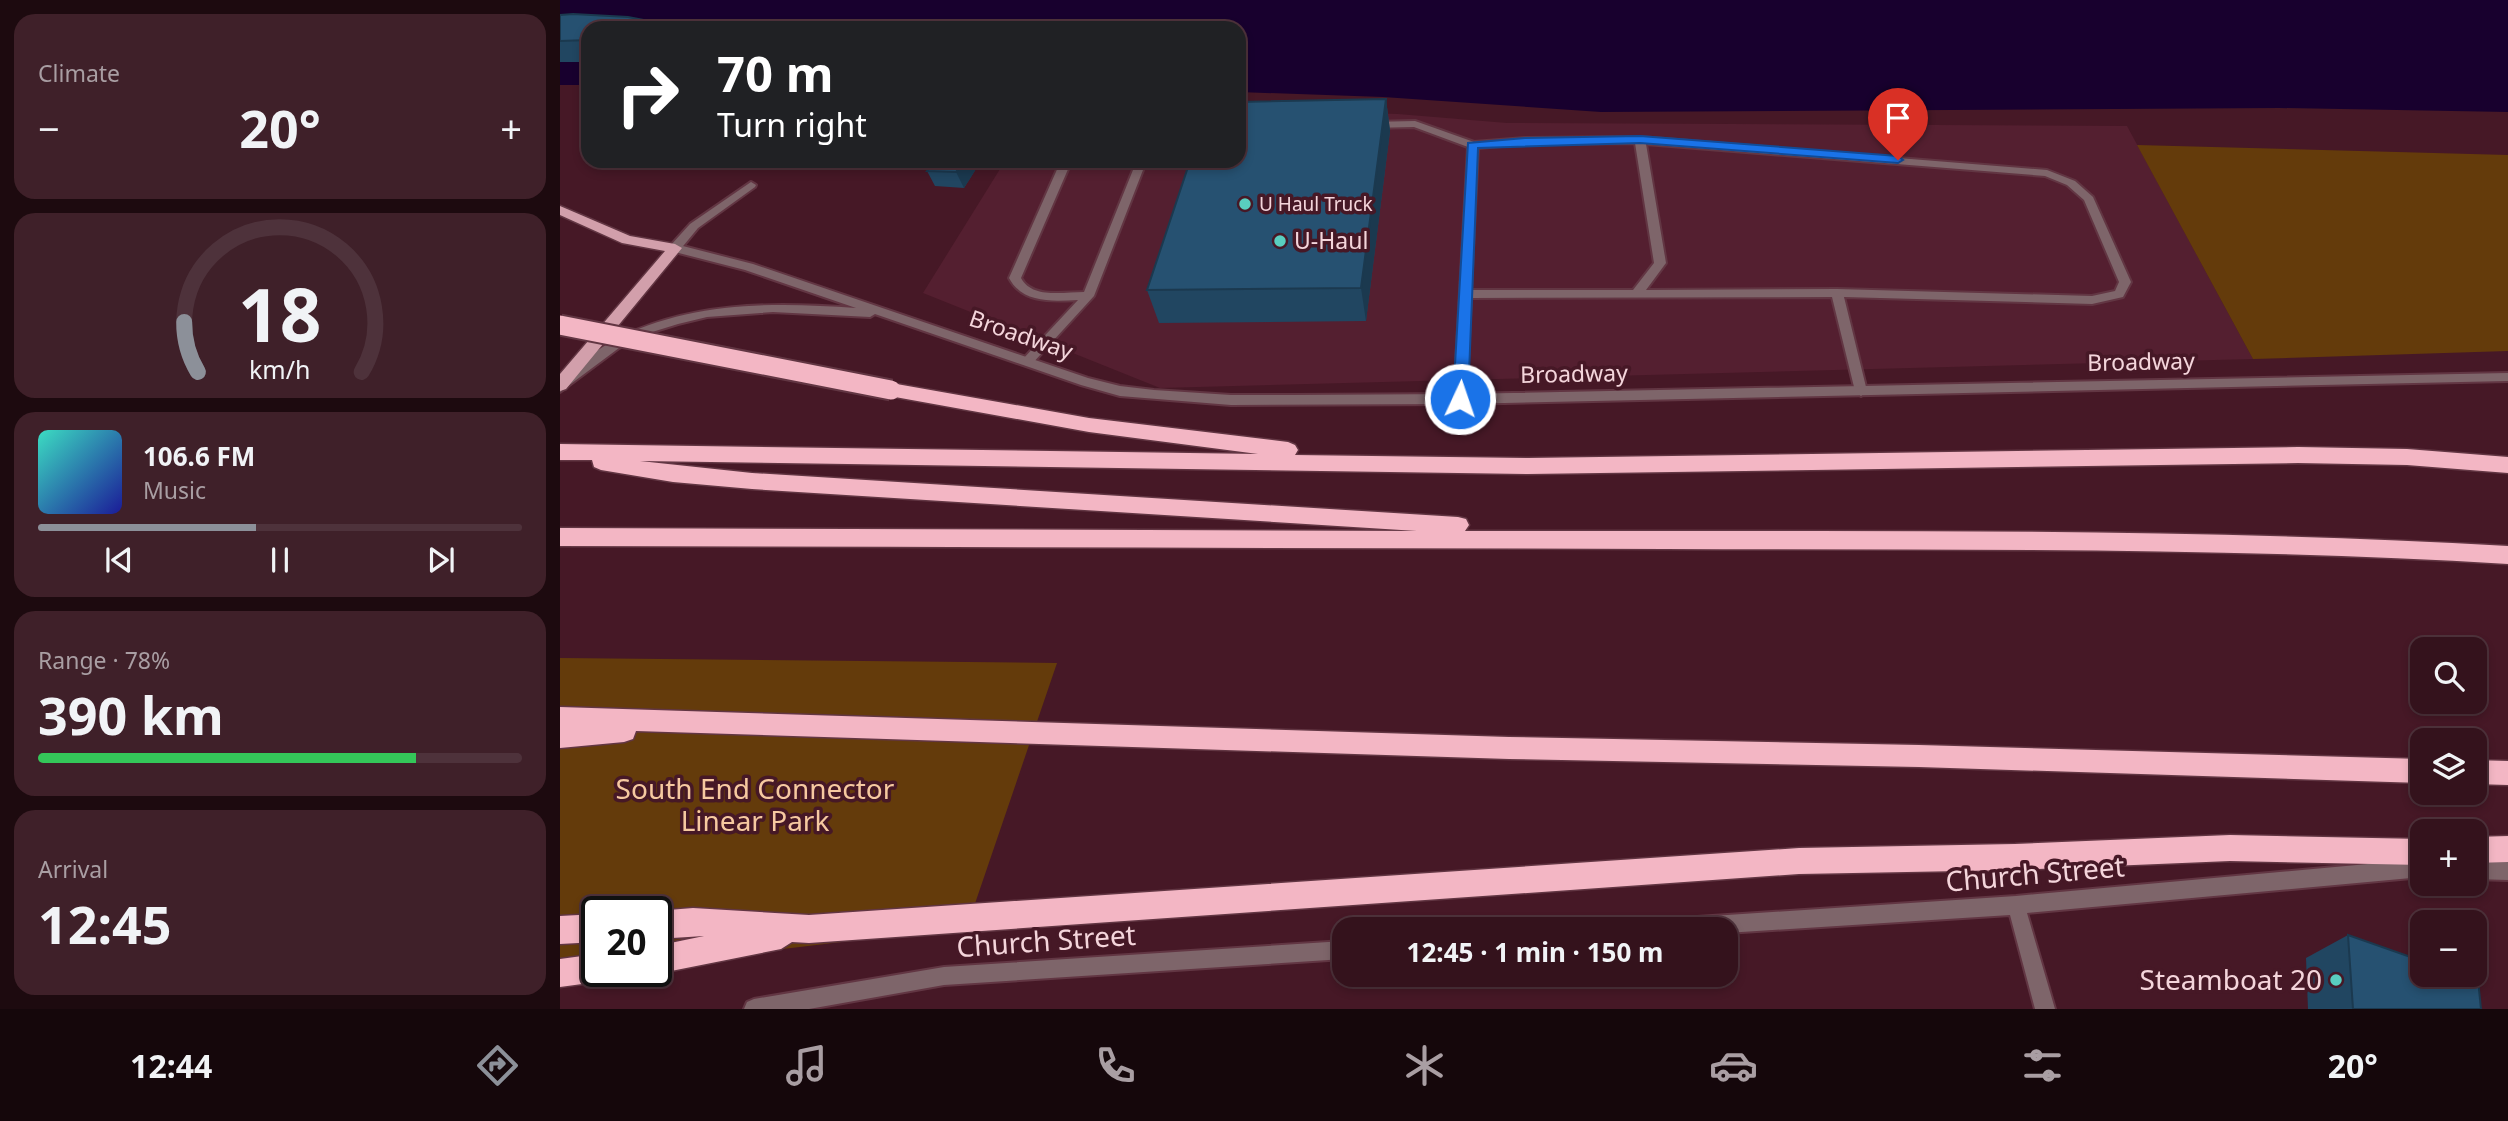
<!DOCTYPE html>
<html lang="en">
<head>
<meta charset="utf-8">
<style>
	body { margin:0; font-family:"Noto Sans",sans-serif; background:#3f2029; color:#f1f3f6; height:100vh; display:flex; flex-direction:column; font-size:26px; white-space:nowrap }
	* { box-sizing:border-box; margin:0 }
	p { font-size:23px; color:#a99ea3 }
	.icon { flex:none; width:38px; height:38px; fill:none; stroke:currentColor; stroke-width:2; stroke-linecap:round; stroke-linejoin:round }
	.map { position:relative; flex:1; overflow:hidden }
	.side { display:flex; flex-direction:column; gap:14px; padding:14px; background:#1d0a0f; width:560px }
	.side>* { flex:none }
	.banner { position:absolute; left:21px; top:21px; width:665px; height:147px; border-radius:21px; box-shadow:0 4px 10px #0003,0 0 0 2px #4e323b; background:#202124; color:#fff; overflow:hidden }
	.fabs { position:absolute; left:1850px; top:637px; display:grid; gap:14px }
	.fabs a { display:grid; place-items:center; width:77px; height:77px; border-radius:14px; background:#34121c; box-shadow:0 4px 10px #0003,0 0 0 2px #4e323b; font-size:35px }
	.speed { position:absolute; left:21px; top:896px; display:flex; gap:14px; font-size:35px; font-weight:700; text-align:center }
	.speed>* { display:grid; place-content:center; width:91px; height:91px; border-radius:50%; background:#34121c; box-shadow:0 4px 10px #0003,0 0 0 2px #4e323b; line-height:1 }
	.speed .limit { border:4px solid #111; border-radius:10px; background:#fff; color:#111 }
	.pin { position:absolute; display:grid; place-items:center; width:60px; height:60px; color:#fff; margin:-72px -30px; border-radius:50% 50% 50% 0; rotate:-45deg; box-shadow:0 0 7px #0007 }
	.pin .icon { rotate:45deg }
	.me { position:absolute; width:77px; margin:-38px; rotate:3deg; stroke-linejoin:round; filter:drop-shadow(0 0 5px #0008) }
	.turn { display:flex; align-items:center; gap:24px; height:147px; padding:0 21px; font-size:32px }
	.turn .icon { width:91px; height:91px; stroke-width:2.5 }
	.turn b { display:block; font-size:49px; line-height:60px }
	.big { font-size:52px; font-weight:700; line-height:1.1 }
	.side .tile { flex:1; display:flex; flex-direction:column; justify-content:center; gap:10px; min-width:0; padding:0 24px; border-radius:21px; background:#3f2029 }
	.side .dial { align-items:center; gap:0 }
	.dial svg { height:182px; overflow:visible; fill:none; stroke:#4e323b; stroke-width:7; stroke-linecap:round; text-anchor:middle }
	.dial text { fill:#f1f3f6; stroke:none }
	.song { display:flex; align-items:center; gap:21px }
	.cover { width:84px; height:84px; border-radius:10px; background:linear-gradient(135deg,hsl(170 70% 55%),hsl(240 70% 35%)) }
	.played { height:7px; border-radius:4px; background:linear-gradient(90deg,#8c9099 45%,#4e323b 45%) }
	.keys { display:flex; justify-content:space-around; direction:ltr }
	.heat { display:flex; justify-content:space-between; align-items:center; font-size:38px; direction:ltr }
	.charge { height:10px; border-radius:5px; background:linear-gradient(90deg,#34c759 78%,#4e323b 0) }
	.trip { position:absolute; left:772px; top:917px; width:406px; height:70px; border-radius:21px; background:#34121c; box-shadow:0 4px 10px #0003,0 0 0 2px #4e323b; font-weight:700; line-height:70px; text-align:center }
	.dock { display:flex; height:112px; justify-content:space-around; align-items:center; background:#15070b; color:#a99ea3 }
	.dock .icon { width:49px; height:49px }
	.dock .selected { color:#8c9099 }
	.dock b { font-size:32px; color:#f1f3f6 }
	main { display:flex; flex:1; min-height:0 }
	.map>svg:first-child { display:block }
	.built { fill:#541f30 }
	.green { fill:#643b0b }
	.water { fill:#18002e }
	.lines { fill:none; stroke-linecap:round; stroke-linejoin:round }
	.service-casing { stroke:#623643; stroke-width:4 }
	.minor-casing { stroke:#623643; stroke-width:4 }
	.tertiary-casing { stroke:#623643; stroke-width:4 }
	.primary-casing { stroke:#623643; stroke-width:3 }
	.motorway-casing { stroke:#623643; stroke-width:3 }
	.service { fill:#7e656a; fill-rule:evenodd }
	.minor { fill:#7e656a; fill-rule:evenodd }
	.tertiary { fill:#7e656a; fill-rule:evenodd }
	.primary { fill:#d29fab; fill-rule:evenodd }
	.motorway { fill:#f3b6c4; fill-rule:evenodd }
	.motorway-bridge-casing { stroke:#623643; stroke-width:23; stroke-linecap:butt }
	.motorway-bridge { stroke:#f3b6c4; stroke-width:19 }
	.wall { fill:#214661 }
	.shaded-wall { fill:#1b394f }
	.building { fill:#265171; stroke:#1b394f; stroke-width:2 }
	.route { fill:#1a73e8; stroke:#114b97; stroke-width:2 }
	.poi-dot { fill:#59cebf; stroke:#461826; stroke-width:2.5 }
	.labels { text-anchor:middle; stroke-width:7; stroke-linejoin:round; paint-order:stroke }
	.far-poi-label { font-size:19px; fill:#f4d5db; stroke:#461826; text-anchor:start }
	.poi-label { font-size:23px; fill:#f4d5db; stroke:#461826; text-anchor:start }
	.street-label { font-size:23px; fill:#f4d5db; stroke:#461826 }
	.near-park-label { font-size:28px; fill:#f6c9a0; stroke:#461826 }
	.near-street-label { font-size:28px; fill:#f4d5db; stroke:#461826 }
	.near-poi-label { font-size:28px; fill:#f4d5db; stroke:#461826; text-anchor:end }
</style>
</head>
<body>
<main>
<section class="side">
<div class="tile"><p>Climate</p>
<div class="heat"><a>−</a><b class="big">20°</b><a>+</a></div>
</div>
<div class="tile dial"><svg viewBox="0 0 100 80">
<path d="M14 69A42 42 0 1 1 86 69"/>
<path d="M14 69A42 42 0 0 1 8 47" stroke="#8c9099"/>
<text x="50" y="56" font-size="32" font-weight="700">18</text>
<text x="50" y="72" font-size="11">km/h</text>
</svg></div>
<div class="tile">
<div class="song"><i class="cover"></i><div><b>106.6 FM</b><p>Music</p></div></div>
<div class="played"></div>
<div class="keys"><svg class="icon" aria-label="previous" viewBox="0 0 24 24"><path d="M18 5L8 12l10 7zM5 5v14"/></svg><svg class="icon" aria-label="pause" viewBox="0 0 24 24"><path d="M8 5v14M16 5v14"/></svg><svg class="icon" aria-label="next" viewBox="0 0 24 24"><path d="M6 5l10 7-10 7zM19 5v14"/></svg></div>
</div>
<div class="tile"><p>Range · 78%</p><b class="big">390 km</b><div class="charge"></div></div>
<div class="tile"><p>Arrival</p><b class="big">12:45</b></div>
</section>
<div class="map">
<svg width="1948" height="1009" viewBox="0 0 1948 1009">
	<rect width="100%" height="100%" fill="#461826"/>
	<path class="built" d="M679 109 838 114 947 123 1567 126 1693 359 600 388 363 293 445 161H679Z"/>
	<g class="green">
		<path d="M1577 145 1948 155V351L1693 359Z"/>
		<path d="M0 658 497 663 407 927 96 964V912H37V971L0 978Z"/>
	</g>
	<path class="water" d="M0 0H1948V112L1719 108 1041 112 823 97 679 92V28H28V85H0Z"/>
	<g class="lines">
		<g class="service-casing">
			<g id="service">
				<path d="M855 121 914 142 965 138 1080 137 1487 170 1515 181 1533 197 1571 282 1563 297 1532 304 1284 297 1307 391 1301 396 1295 391 1272 297 911 298 906 399 900 404 894 399 908 147 854 127 810 128 805 125 810 122ZM1075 143 1094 263 1073 290H911L918 148 965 144ZM1086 144 1485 176 1507 185 1524 200 1559 282 1555 291 1532 296 1277 289 1086 290 1106 263Z"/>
				<path d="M503 161H515L509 167 461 278C472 299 504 292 524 292L573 170 571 161H581L583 170 534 296 471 365 467 366 461 362 463 359 518 300C492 301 463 304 449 278L499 165Z"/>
				<path d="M191 182 196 185 195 187 138 228 119 251H111V245L130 224Z"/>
			</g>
		</g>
		<g class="minor-casing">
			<g id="minor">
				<path d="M1862 859V877L1467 913 1495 1009H1475L1450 915 1166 933V929H1083L1085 922 1092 920 1456 896Z"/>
				<path d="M1914 861 1948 862V880L1914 879Z"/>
				<path d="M784 941V959L384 985 249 1009H184L187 1002 194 999 384 967Z"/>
			</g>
		</g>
		<g class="tertiary-casing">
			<path id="tertiary" d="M115 244 193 264 528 378 560 386 594 390 671 395H732L900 394 1948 373V381L900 404 671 405 560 396 521 385 315 314 310 317 213 312 147 317 118 324 89 333 59 348 0 392V380C16 367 33 352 51 342 127 301 213 302 296 308L185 270 111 251V245Z"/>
		</g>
		<g class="primary-casing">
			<path id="primary" d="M0 206 70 236 115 244 122 248 6 389 0 391V374L105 251 62 243 0 215Z"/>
		</g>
		<g class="motorway-casing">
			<g id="motorway">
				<path d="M331 383 529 418 728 442 735 445 738 450 735 455 968 458 1738 447 1847 449 1948 457V473L1847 465 1738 463 968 474 80 461 192 473 898 517 906 519 909 525 905 531C1253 532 1601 526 1948 546V564C1668 547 1387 550 1106 549 738 548 369 547 0 546V528L857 531 192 489 113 482 41 470 34 467 32 460H0V444L698 454 529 432 324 395 321 390 324 385Z"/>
				<path d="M0 707 949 737 1359 745 1862 759V783L1359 767 949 759 76 731 73 739 64 742 0 748Z"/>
				<path d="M1914 760 1948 761V785L1914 784Z"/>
				<path d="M1670 835 1862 839V865L1670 861 1455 870 1239 874 249 943 232 942 221 949 96 974 89 971H96V946L144 936 96 939V911L133 908 249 915 1239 848 1455 844Z"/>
				<path d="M1948 836V862L1914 863V837Z"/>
				<path d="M37 914V942L0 944V916Z"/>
				<path d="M37 954V971H50L47 978 37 982 0 987V959Z"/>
			</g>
		</g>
		<use href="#service" class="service"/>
		<use href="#minor" class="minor"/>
		<use href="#tertiary" class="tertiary"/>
		<use href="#primary" class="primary"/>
		<use href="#motorway" class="motorway"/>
		<g class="motorway-bridge-casing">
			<path id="motorway-bridge" d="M0 325 331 390"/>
		</g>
		<use href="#motorway-bridge" class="motorway-bridge"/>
	</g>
	<g class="wall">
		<path d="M0 15 100 23 103 28H28V62H0Z"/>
		<path d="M826 99 830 131 806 321 599 323 587 290Z"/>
		<path d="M374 161H421L404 188 375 186 367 171Z"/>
		<path d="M1788 935 1921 1009H1748L1746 958Z"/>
	</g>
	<g class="shaded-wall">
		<path d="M100 23 103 28H94Z"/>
		<path d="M826 99 830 131 806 321 801 288Z"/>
		<path d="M404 161H421L404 188 396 172Z"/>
	</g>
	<g class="building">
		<path d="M13 14 68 17 100 23 94 28H28V40L0 41V15Z"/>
		<path d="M826 99 801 288 587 290 630 161H679V102Z"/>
		<path d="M374 161H404L396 172 367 171Z"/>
		<path d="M1788 935 1862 961V975H1902L1918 980 1921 1009H1793Z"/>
	</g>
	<path class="route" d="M1080 136 1338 156 1343 160 1338 163 1080 143 918 148 908 399 900 404 895 403 893 399 908 143 965 138Z"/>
	<g class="poi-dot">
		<circle cx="685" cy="204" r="7"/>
		<circle cx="720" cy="241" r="7"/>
		<circle cx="1776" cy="980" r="7"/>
	</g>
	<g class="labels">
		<g class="far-poi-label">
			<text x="699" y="211">U Haul Truck</text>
		</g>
		<g class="poi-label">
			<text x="734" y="249">U-Haul</text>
		</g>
		<g class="street-label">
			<text transform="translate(461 335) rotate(19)" y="8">Broadway</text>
			<text transform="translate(1581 362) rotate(-1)" y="8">Broadway</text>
			<text transform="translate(1014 374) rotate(-1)" y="8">Broadway</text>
		</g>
		<g class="near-park-label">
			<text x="195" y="799">South End Connector<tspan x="195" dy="32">Linear Park</tspan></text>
		</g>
		<g class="near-street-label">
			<text transform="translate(1475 874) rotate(-5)" y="10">Church Street</text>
			<text transform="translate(486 941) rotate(-4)" y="10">Church Street</text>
		</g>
		<g class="near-poi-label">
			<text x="1762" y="990">Steamboat 20</text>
		</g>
	</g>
</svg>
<div class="fabs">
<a><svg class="icon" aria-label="search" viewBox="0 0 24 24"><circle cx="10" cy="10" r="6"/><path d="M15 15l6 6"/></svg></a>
<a><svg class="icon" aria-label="layers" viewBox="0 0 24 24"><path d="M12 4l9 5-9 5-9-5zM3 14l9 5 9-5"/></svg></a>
<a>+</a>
<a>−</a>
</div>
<div class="speed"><div class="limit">20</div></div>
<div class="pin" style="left:1338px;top:160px;background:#d93025"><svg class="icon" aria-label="arrive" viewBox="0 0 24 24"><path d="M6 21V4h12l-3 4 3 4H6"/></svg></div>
<svg class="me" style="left:900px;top:399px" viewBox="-20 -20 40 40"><circle r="17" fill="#1a73e8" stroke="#fff" stroke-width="3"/><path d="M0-11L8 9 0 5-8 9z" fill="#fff"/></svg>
<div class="trip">12:45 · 1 min · 150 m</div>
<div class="banner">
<div class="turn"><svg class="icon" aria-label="right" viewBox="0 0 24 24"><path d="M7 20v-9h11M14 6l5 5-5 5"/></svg><div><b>70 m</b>Turn right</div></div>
</div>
</div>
</main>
<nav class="dock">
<b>12:44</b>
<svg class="icon selected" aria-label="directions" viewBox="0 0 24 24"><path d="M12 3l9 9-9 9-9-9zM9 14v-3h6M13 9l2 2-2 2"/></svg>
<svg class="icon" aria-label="music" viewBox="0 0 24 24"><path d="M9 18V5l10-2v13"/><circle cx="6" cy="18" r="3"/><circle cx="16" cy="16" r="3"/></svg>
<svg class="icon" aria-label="phone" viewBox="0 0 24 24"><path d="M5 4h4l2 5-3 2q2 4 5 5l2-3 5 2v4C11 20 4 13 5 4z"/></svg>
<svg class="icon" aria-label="climate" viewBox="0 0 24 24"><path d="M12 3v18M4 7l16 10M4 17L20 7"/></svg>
<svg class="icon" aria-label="car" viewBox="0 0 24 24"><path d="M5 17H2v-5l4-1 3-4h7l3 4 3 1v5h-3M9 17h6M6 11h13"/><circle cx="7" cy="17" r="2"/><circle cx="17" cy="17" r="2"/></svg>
<svg class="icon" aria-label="filters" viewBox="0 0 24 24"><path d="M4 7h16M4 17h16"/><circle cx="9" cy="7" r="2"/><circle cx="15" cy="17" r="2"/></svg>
<b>20°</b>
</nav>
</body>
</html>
